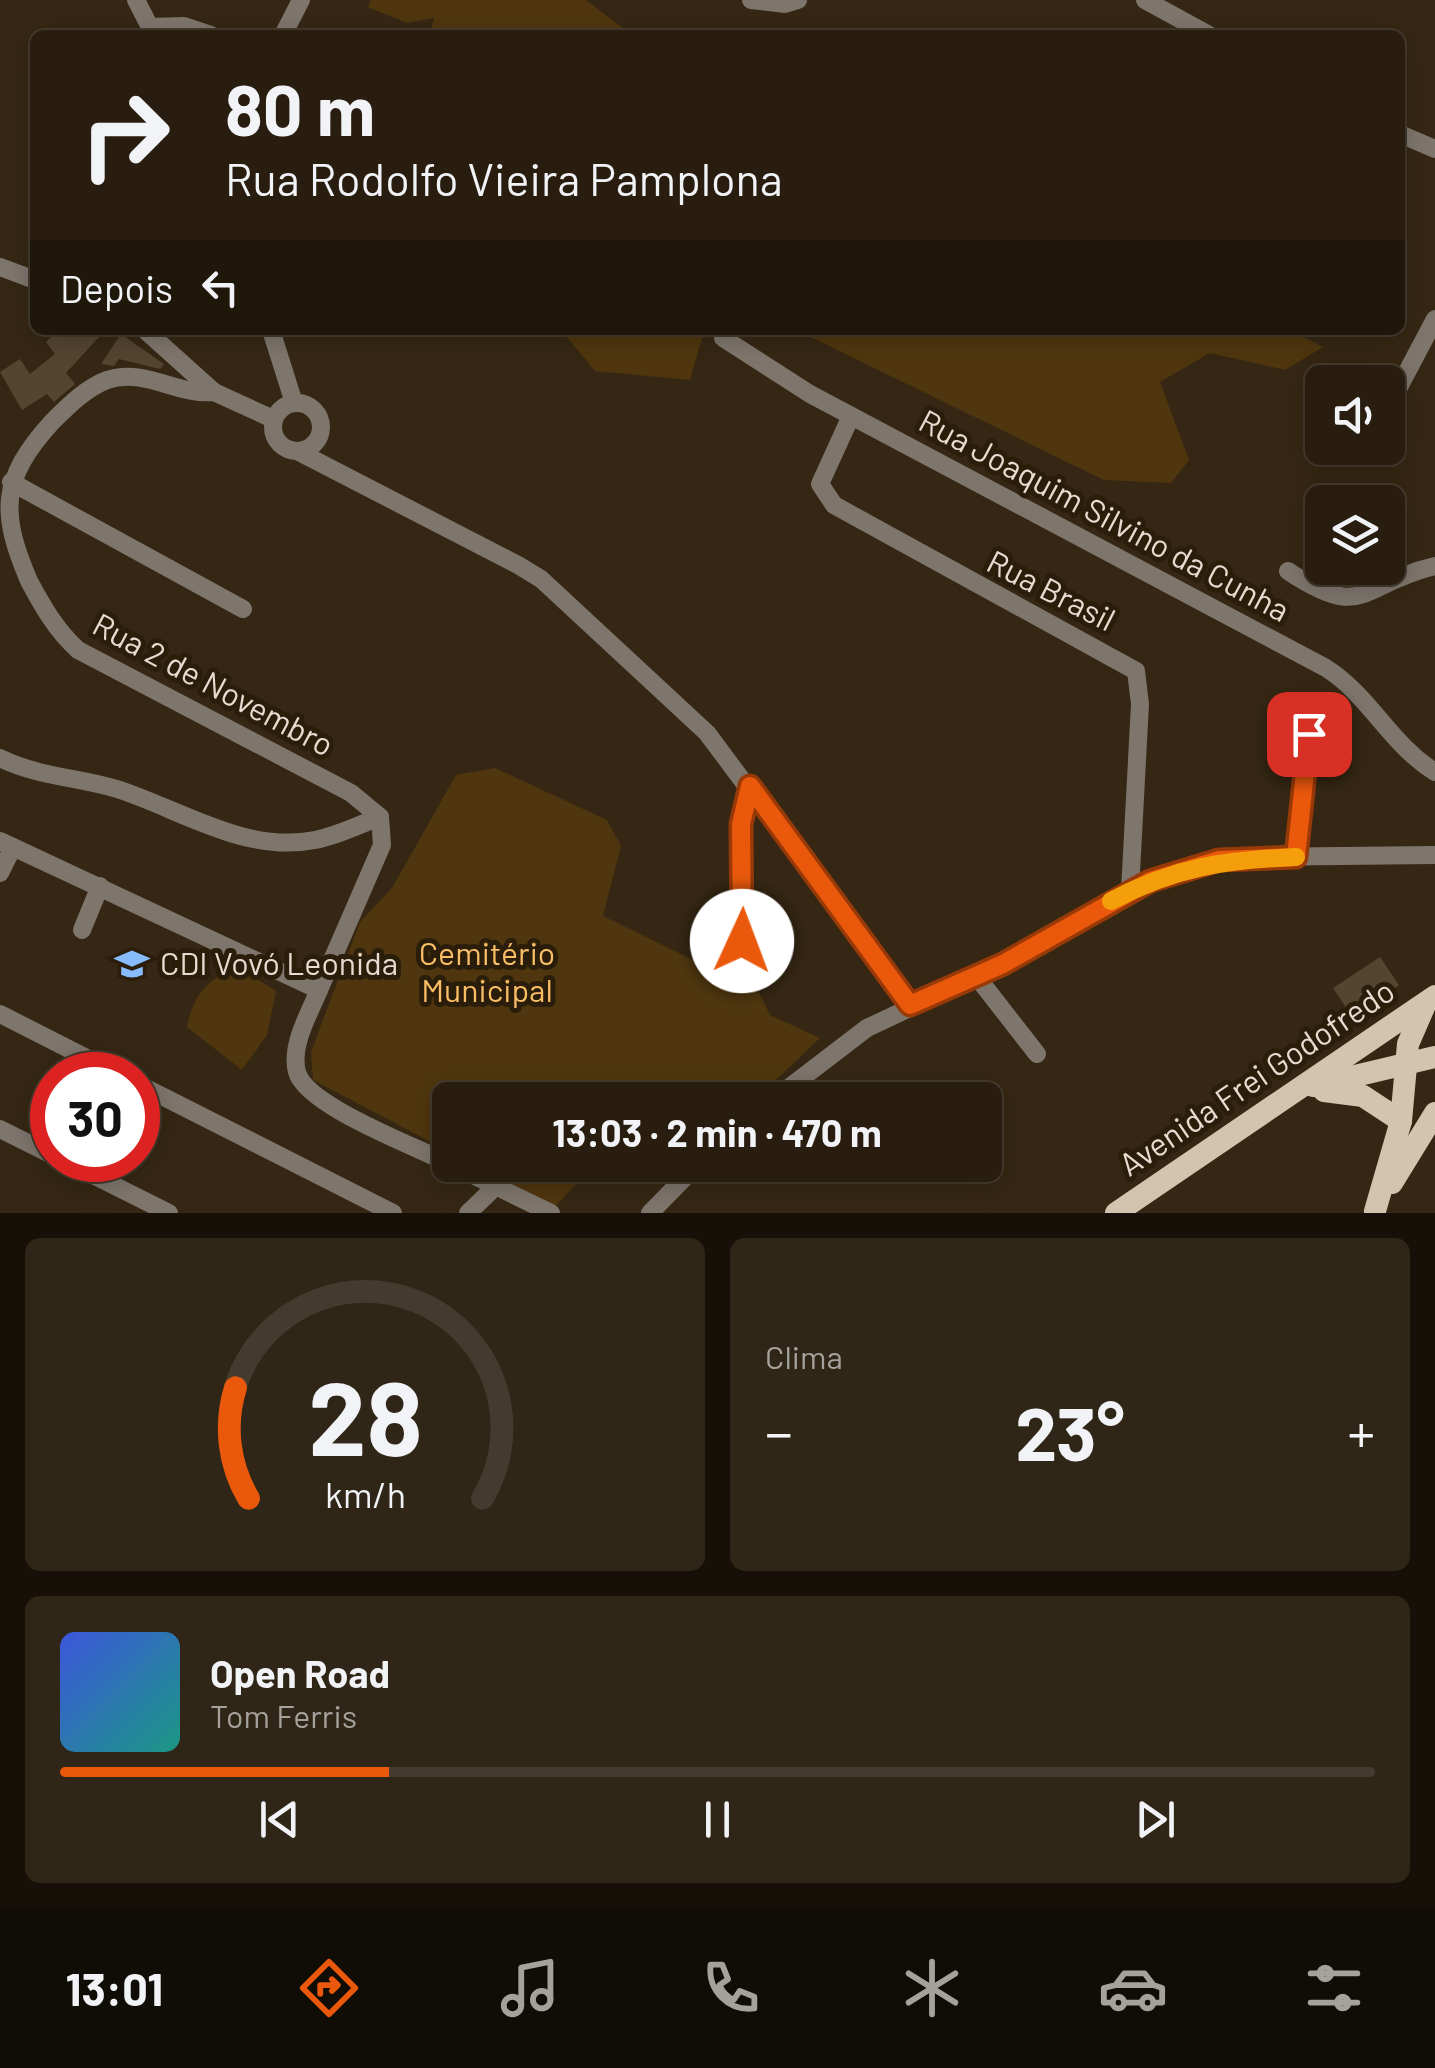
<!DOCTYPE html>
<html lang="pt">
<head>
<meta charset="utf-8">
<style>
	body { margin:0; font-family:Barlow,sans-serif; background:#302617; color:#f1f3f6; height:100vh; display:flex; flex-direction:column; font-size:38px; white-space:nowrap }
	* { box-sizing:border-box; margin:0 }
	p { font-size:32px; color:#a5a29e }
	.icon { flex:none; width:55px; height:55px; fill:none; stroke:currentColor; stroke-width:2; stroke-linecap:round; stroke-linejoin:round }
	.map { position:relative; height:1213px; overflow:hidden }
	.drawer { display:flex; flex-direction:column; gap:25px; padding:25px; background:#161008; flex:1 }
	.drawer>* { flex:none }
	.banner { position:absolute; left:30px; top:30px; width:1375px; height:305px; border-radius:15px; box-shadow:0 5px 25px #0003,0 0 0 2px #443b2e; background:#281d0e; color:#f1f3f6; overflow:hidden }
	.buttons { position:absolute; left:1305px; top:365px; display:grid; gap:20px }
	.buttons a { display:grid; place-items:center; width:100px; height:100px; border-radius:15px; background:#281d0e; box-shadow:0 5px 25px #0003,0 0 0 2px #443b2e; font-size:50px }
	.speed { position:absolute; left:30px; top:1052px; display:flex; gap:20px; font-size:50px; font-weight:700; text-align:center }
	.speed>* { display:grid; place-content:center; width:130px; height:130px; border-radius:50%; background:#281d0e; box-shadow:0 5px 25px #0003,0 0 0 2px #443b2e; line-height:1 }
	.speed .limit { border:15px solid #d22; background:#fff; color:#111 }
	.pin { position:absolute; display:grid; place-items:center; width:85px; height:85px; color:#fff; margin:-42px; border-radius:20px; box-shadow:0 5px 15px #0006 }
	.me { position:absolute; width:110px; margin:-55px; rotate:2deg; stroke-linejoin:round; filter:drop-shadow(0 0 8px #0008) }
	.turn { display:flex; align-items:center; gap:35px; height:210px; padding:0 30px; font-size:45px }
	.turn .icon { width:130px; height:130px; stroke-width:2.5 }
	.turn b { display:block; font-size:70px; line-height:85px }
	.then { display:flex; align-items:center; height:95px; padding:0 30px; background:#0003; gap:20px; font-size:38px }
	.big { font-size:75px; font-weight:700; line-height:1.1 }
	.drawer .tile { flex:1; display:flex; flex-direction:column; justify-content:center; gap:15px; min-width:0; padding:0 35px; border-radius:15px; background:#302617 }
	.drawer .dial { align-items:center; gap:0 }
	.dial svg { height:260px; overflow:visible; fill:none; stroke:#443b2e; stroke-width:7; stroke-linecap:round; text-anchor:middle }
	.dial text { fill:#f1f3f6; stroke:none }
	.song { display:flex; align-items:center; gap:30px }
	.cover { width:120px; height:120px; border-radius:15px; background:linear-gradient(135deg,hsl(230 70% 55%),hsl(170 70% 35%)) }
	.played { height:10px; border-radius:5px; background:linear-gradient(90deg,#ea580c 25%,#443b2e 25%) }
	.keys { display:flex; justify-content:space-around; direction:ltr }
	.heat { display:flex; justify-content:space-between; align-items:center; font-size:55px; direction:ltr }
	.drawer .tiles { flex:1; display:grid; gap:25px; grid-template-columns:1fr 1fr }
	.tile:last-child { grid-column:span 2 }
	.trip { position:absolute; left:432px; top:1082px; width:570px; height:100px; border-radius:15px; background:#281d0e; box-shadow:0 5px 25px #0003,0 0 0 2px #443b2e; font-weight:700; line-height:100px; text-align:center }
	.dock { display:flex; height:160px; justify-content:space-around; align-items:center; background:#100c06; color:#a5a29e }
	.dock .icon { width:70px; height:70px }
	.dock .on { color:#ea580c }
	.dock b { font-size:45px; color:#f1f3f6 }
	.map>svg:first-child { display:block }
	.green { fill:#4f360e }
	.building { fill:#544531 }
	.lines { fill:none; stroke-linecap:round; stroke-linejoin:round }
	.minor { stroke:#7e766d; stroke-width:18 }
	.major { stroke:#d3c4b0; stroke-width:22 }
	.route-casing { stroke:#983908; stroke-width:25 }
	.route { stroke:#ea580c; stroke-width:18 }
	.slow { stroke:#f59e0b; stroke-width:18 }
	.labels { text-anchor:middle; stroke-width:10; stroke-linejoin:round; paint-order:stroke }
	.street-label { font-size:32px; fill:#e6dcd1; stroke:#2a1d0a }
	.park-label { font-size:32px; fill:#fabe66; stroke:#2a1d0a }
	.poi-label { font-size:32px; fill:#e6dcd1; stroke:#2a1d0a; text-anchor:start }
</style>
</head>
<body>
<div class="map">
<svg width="1435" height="1213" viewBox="0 0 1435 1213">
	<rect width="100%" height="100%" fill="#352713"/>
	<g class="green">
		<path d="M371 0H586L632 35H430L434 18 407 23 368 7Z"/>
		<path d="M561 330H743L702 338 690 380 595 371Z"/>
		<path d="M796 330H1290L1323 347 1285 370 1210 353 1160 382 1189 460 1171 483 1104 480Z"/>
		<path d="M495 768 607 820 621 846 603 916 759 992 770 1015 820 1038 755 1100H450V1152L313 1080 311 1052 360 922 392 888 456 775Z"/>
		<path d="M236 966 276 991 267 1035 242 1070 187 1027C193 994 207 981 236 966Z"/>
		<path d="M475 1165H594L555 1207Z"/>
	</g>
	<g class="building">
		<path d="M68 330H94L100 336 66 373 75 384 54 402 47 394 22 410 0 372 20 359 30 374 55 354 46 342 56 332 61 337Z"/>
		<path d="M121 334 164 364 160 369 119 359 114 366 101 364Z"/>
		<path d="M1380 957 1399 985 1352 1017 1333 988Z"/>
	</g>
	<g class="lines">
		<g class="minor">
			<path d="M136 0 154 35"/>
			<path d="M751 0 785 4 798 0"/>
			<path d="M1145 0 1209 35"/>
			<path d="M150 27 184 26 211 35"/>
			<path d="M283 35 301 0"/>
			<path d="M1400 134 1435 149"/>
			<path d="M0 267 35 280"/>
			<path d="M145 330 214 392 273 419"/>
			<path d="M271 330 294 403"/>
			<path d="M723 338 810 394 1326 668C1370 696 1390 744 1435 772"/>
			<path d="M214 392C178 396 144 367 107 380 86 388 68 406 52 422 0 479 0 513 29 581 43 607 56 630 78 650L351 793 380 817 382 845 319 990"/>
			<circle cx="297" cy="427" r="24"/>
			<path d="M1389 406 1435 319"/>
			<path d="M851 416 820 484 834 505 1136 671 1140 704 1130 891"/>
			<path d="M299 452 518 565 541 579 707 733 910 1005"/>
			<path d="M11 482 243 609"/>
			<path d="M1288 571C1365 623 1361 583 1435 566"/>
			<path d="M0 758C39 777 77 777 117 789 180 809 245 854 315 840 337 836 358 825 380 817"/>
			<path d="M0 841 319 990C309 1014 290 1046 297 1072 306 1106 417 1147 450 1164"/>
			<path d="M1296 857 1309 734"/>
			<path d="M0 873 13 847"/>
			<path d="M82 930 100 886"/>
			<path d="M740 964 741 825 750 786"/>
			<path d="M977 977 1037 1054"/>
			<path d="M0 1014 120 1075"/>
			<path d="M138 1084 393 1213"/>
			<path d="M773 1100 867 1028 1003 964 1151 881 1219 860 1250 857 1435 855"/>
			<path d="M0 1129 52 1155"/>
			<path d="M63 1160 169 1213"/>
			<path d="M452 1165 551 1213"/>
			<path d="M468 1213 495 1187"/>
			<path d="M650 1213 697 1165"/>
		</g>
		<g class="major">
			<path d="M1313 1086 1435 1057"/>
			<path d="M1324 1091 1363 1096 1401 1121"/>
			<path d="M1392 1183 1435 1113"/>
			<path d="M1375 1211 1401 1121 1408 1044 1425 1005"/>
			<path d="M1116 1213 1435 996"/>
		</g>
	</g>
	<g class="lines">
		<g class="route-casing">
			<path id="route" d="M742 941 741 824 750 786 910 1005 1003 964 1150 881 1219 860 1296 857 1309 734"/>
		</g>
		<use href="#route" class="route"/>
		<path class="slow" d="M1111 901C1175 867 1225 860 1296 857"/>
	</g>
	<defs>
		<g id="school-bare" transform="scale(2.7)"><path d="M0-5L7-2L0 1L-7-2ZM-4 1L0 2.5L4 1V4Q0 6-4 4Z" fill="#88bbfc" stroke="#2a1d0a" stroke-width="2.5" paint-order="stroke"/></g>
	</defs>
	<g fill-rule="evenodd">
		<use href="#school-bare" x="132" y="964"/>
	</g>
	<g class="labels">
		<g class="street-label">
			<text transform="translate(1104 516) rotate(28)" y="11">Rua Joaquim Silvino da Cunha</text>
			<text transform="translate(1051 591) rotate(27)" y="11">Rua Brasil</text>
			<text transform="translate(213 685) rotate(28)" y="11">Rua 2 de Novembro</text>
			<text transform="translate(1257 1078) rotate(-34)" y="11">Avenida Frei Godofredo</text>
		</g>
		<g class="park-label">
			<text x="487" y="965">Cemitério<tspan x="487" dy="37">Municipal</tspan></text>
		</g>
		<g class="poi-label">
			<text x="160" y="975">CDI Vovó Leonida</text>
		</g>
	</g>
</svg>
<div class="buttons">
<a><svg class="icon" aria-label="sound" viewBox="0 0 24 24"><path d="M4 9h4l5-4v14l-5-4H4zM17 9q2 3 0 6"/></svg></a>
<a><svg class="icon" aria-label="layers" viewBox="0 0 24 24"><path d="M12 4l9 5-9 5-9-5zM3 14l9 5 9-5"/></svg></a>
</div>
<div class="speed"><div class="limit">30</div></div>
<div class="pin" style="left:1309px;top:734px;background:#d93025"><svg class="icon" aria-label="arrive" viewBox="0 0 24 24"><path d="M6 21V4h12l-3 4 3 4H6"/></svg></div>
<svg class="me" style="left:742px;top:941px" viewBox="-20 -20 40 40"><circle r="19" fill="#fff"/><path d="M0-13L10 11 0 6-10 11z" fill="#ea580c"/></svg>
<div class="trip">13:03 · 2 min · 470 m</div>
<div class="banner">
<div class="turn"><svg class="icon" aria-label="right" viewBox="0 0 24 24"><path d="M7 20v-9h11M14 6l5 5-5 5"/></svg><div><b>80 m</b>Rua Rodolfo Vieira Pamplona</div></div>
<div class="then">Depois<svg class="icon" aria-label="left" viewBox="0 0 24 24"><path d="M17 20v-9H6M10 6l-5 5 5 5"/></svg></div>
</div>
</div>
<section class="drawer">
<div class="tiles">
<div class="tile dial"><svg viewBox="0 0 100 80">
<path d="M14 69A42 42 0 1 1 86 69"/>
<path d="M14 69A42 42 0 0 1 10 35" stroke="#ea580c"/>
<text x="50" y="56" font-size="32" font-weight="700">28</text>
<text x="50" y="72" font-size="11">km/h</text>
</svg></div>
<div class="tile"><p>Clima</p>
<div class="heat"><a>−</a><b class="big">23°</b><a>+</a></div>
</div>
<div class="tile">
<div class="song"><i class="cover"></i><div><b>Open Road</b><p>Tom Ferris</p></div></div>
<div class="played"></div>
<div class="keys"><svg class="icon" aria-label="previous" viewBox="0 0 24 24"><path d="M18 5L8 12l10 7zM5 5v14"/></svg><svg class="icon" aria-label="pause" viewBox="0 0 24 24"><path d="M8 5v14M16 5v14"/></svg><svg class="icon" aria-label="next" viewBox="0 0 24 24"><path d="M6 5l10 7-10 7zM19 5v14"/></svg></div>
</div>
</div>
</section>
<nav class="dock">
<b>13:01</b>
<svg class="icon on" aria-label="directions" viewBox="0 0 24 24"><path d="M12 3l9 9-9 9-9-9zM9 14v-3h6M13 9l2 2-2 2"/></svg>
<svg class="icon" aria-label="music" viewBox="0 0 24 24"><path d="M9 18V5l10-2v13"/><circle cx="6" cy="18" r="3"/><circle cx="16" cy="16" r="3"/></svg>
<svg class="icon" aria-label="phone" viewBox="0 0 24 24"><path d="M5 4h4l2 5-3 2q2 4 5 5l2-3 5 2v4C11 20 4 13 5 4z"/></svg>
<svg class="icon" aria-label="climate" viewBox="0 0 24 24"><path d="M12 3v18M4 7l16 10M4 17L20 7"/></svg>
<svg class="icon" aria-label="car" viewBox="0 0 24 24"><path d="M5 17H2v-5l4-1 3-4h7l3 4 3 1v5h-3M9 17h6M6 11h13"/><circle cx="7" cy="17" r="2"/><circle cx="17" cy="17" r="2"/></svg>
<svg class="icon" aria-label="filters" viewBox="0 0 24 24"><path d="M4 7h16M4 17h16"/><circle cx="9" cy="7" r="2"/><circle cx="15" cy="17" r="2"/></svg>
</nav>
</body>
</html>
